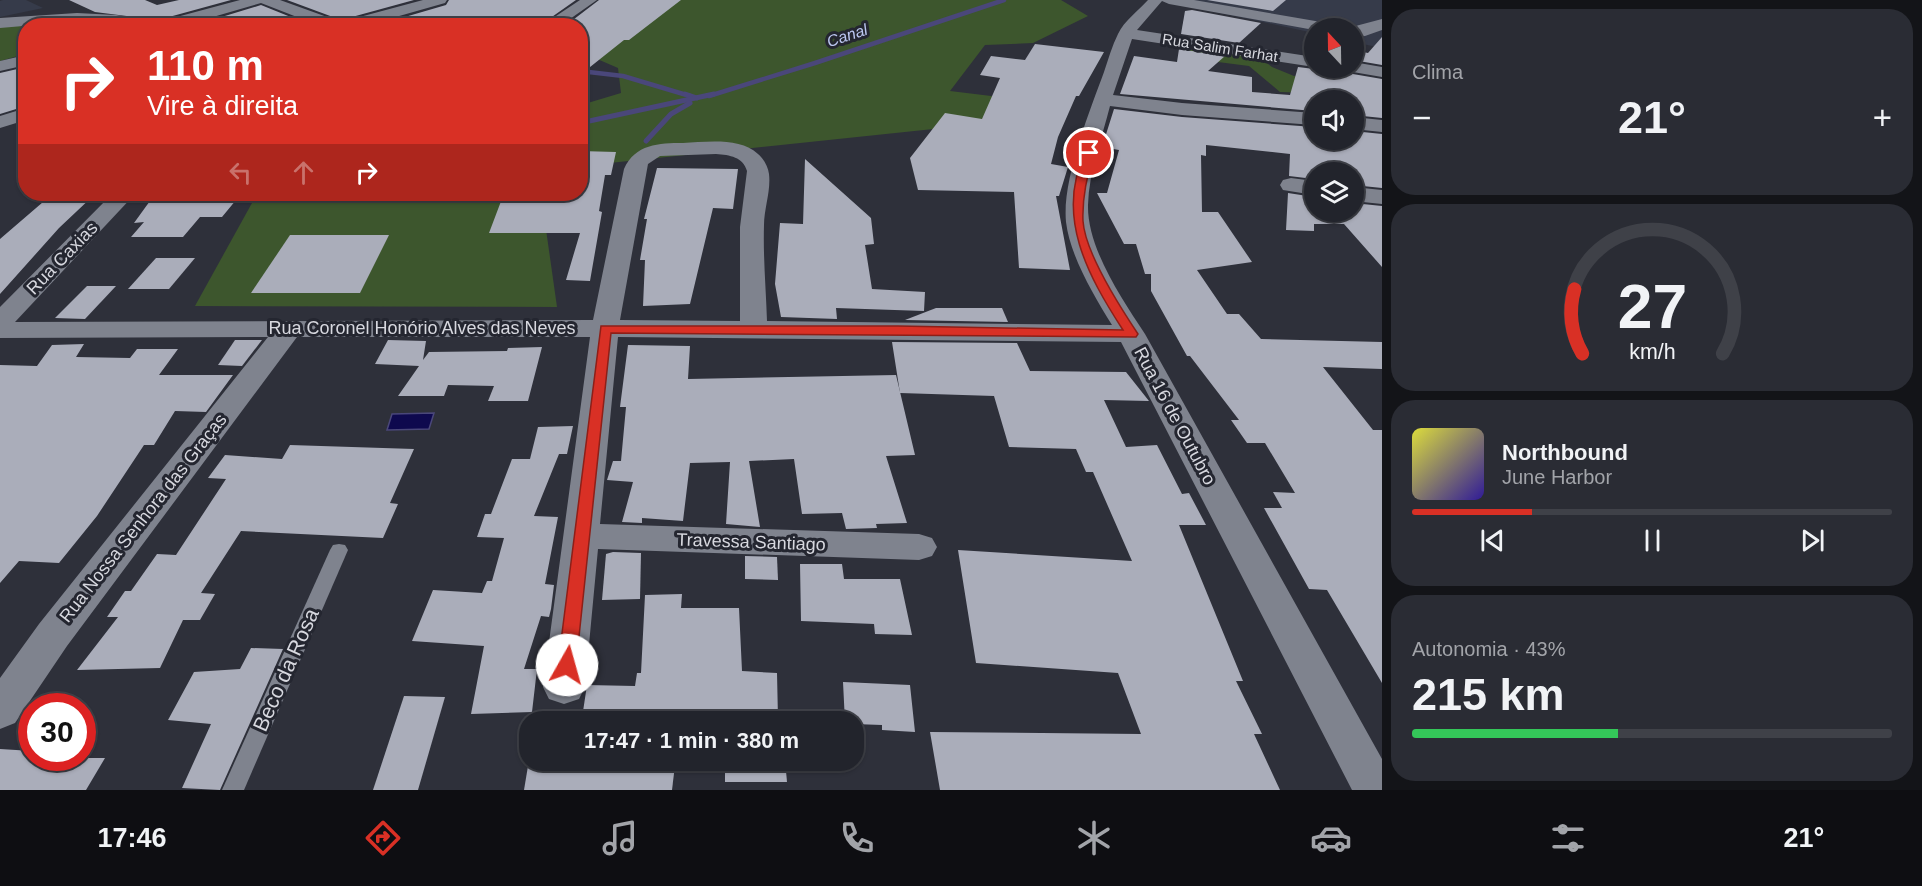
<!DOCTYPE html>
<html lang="pt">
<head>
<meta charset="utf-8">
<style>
	body { margin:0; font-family:Arial,sans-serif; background:#2a2c34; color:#f1f3f6; height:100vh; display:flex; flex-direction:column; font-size:22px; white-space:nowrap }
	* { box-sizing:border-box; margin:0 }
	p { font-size:20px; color:#a2a4a9 }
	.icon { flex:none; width:33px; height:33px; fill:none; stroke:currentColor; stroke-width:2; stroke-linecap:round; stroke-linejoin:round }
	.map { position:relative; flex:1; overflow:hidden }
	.sheet { display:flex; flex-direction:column; gap:9px; padding:9px; background:#131418; width:540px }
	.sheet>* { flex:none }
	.banner { position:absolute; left:18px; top:18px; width:570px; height:183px; border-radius:24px; box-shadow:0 2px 4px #0004,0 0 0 2px #3f4148; background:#d93025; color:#fff; overflow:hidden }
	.needle { width:39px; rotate:338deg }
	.buttons { position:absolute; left:1304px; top:18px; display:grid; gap:12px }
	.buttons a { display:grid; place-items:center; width:60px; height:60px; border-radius:50%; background:#22242c; box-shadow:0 2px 4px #0004,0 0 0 2px #3f4148; font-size:30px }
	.speed { position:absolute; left:18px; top:693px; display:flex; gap:12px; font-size:30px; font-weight:700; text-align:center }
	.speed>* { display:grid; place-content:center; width:78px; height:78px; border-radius:50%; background:#22242c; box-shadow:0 2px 4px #0004,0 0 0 2px #3f4148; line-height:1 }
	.speed .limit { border:9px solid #d22; background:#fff; color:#111 }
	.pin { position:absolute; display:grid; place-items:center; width:51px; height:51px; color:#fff; margin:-26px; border:3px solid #fff; border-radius:50%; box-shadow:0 2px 6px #0007 }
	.me { position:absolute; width:66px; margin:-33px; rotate:7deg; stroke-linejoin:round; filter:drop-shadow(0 0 4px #0008) }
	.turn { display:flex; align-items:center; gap:21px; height:126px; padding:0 30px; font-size:27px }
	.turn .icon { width:78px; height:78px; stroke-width:2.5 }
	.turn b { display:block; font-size:42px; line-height:51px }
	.lanes { display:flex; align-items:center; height:57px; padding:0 30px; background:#0003; justify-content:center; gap:30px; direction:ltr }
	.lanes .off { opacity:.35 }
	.big { font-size:45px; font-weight:700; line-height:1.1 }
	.sheet .tile { flex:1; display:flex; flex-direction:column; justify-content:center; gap:9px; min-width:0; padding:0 21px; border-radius:24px; background:#2a2c34 }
	.sheet .dial { align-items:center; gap:0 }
	.dial svg { height:156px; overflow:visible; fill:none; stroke:#3f4148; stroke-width:7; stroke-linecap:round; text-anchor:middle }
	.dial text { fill:#f1f3f6; stroke:none }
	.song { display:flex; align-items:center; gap:18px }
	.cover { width:72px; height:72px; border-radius:9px; background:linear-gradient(135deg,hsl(60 70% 55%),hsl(250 70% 35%)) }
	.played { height:6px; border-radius:3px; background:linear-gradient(90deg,#d93025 25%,#3f4148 25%) }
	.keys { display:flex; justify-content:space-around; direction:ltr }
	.heat { display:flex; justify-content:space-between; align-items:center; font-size:33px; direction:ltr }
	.charge { height:9px; border-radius:4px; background:linear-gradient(90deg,#34c759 43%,#3f4148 0) }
	.trip { position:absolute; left:519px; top:711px; width:345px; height:60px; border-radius:24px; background:#22242c; box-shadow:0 2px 4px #0004,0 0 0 2px #3f4148; font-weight:700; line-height:60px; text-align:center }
	.dock { display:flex; height:96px; justify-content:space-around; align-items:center; background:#0e0e12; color:#a2a4a9 }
	.dock .icon { width:42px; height:42px }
	.dock .on { color:#d93025 }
	.dock b { font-size:27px; color:#f1f3f6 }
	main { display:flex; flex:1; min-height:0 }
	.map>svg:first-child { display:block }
	.built { fill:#363b4a }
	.green { fill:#3d562d }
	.water { fill:#0e094e; stroke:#4a477a; stroke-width:1.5 }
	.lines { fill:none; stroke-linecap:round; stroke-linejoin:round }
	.stream-far1 { stroke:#4a477a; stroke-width:4.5 }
	.stream { stroke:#4a477a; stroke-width:5 }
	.building { fill:#aaadba }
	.service { fill:#7f838e; fill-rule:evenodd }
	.minor { fill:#7f838e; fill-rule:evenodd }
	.route { fill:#d93025; stroke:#8d1f18; stroke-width:1.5 }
	.labels { text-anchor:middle; stroke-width:6; stroke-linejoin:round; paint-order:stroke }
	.far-street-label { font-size:15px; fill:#d7d8df; stroke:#242630 }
	.far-water-label { font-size:16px; font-style:italic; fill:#bcc7f0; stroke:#242630 }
	.street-label { font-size:18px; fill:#d7d8df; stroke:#242630 }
	.near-street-label { font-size:21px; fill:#d7d8df; stroke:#242630 }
</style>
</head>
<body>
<main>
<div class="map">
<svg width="1382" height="790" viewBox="0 0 1382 790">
	<rect width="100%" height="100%" fill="#2e303a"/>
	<g class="built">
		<path d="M3 0H26L43 8 0 17V1Z"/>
		<path d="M1187 0H1382V48L1353 42V28H1314V33L1178 4Z"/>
	</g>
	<g class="green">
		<path d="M648 0H1061L1088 16 1033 43 985 45 950 91 1033 101 981 124 581 166V105L621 93 618 68 581 52Z"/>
		<path d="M48 23H97L127 25 26 26 25 54 0 61V27Z"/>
		<path d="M1184 49 1259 57 1272 67 1294 76 1356 85 1313 93 1280 92 1249 66 1179 57Z"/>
		<path d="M257 194H541L557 307 195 306Z"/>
	</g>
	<path class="water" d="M434 413 429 429 387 430 392 414Z"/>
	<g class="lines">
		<g class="stream-far1">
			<path d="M580 71 623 76 690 96"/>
			<path d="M709 96 815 63 1004 0"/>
		</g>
		<g class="stream">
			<path d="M685 94 697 98"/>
			<path d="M580 123 714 94"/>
			<path d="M646 141 671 114 690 103"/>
		</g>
	</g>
	<g class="building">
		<path d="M69 0H145L157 5 179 0H231L158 20 95 12Z"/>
		<path d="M287 0H414L341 20Z"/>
		<path d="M449 0H576L539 26H374L446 5Z"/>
		<path d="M599 0H681L629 40H624L580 75V26H565Z"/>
		<path d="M1207 0H1286L1273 11Z"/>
		<path d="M261 5 313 26H192Z"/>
		<path d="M1192 10 1261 23 1239 43 1181 34 1185 11Z"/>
		<path d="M1382 37V65L1353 60V50L1368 53Z"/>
		<path d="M1035 44 1104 52 1079 96H1076L1058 137 1051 164 1068 167 1059 196H1056L1070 270 1019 268 1014 192 918 190 910 158 945 113 982 119 1000 78 980 75 991 56 1025 60Z"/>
		<path d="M1179 49 1225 56 1208 71 1252 77V92L1290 95 1298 67 1314 69 1343 68 1347 73 1382 79V118L1353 115V100H1314V111L1120 94 1134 56 1177 62Z"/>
		<path d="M26 67V106L0 114V73Z"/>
		<path d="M1114 109 1182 117 1314 127V140H1353V131L1382 134V188L1353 185V172H1314V179L1289 176 1290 154 1206 145V156L1201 155 1202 212H1218L1252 262 1197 270 1227 314H1239L1261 339 1382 342V369L1323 367 1373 430H1382V683L1327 590 1309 589 1264 508H1282L1273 492 1295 493 1265 443H1247L1231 420H1239L1190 356H1187L1151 291V274H1145L1136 244H1124L1097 193H1107L1119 150 1102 147Z"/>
		<path d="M580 151 616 152 611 175H605L599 211 602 212 590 281 566 280 580 233H489L503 196 548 197 549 194H580Z"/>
		<path d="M805 159 871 218 874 244 865 245 872 289 925 292 924 311 836 308 837 319 781 317 775 284 780 223 803 224Z"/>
		<path d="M657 168 738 169 733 209 713 208 690 304 643 306 645 260H640L647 219H644Z"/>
		<path d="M1288 193 1314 197V212H1353V203L1382 206V267L1344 224H1314V231L1286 230Z"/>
		<path d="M155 194H241L222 217H200L183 237H131L144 222 134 223Z"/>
		<path d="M94 195 59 228 0 294V239L50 196Z"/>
		<path d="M290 235H389L360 293H251Z"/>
		<path d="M156 258H195L169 289H128Z"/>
		<path d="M87 286H116L85 319 55 318Z"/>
		<path d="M936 308H1002L1008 322 905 320Z"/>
		<path d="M235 340H262L242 366 218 365Z"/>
		<path d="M388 340 426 341 423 360 429 352 507 351 508 348 542 347 528 401H488L494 386 448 385 444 396H398L419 366 375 364Z"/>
		<path d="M892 342 1017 343 1030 371 1126 372 1149 401 1104 400 1126 447 1157 445 1182 494 1189 493 1206 525H1179L1243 681H1236L1262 734H1254L1280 790H940L930 732 1141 734 1118 673 976 663 958 550 1132 561 1093 472H1086L1076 449 1009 447 994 396 900 393Z"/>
		<path d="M84 344 76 357 130 358 137 349H178L159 375H233L206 412 175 411 154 445H144L97 516 59 563 19 561 0 583V365L37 366 52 345Z"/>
		<path d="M628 345 690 346 688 379 896 375 915 455 886 456 907 523 876 524 877 528 846 529 842 513 802 514 794 459 749 461 760 527 726 524 730 462 690 463 683 521 642 518V523L622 522 633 482 607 480 613 461H621L626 407H620Z"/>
		<path d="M573 426 567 454H559L534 516 558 517 545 584 554 585 551 609 549 617 541 616 524 669H537L532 712 471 714 484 646 412 641 433 590 482 593 487 581H492L504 538 477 537 485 514H491L512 459H530L538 427Z"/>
		<path d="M290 445 414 449 390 503 398 504 383 538 241 531 201 593 215 594 200 620H183L160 668 77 670 118 617H107L125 591H131L157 554 176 555 226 479 208 478 225 455 282 459Z"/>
		<path d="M613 552 641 553 640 599 602 600 606 554Z"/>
		<path d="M745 556 777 557 778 580 745 579Z"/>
		<path d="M800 564H842L844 579H900L912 635 875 634 874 624 801 621Z"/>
		<path d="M682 594 681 608H739L742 671 777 673 778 719 735 717V720L681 718V722H631V719L582 718 587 685 635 686 637 673H641L645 595Z"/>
		<path d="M251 648 283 649 220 790 182 788 211 724 168 720 194 672 240 669Z"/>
		<path d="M843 682 910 685 915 732 882 730V725L854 724V722H845Z"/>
		<path d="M404 696 445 697 418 790H373Z"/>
		<path d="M0 749 32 751V758H105L86 790H0Z"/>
		<path d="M529 760H621L675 765 672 790H524Z"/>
		<path d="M725 760H785L787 782H725Z"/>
	</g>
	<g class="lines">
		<path class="service" d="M339 544 345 545 348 550 244 790H222L330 550 333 545Z"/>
		<g class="minor">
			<path d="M240 0H280L341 22 423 0H447L445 3 364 26H320L261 3 182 26 58 23 0 28V18L77 13 116 15 158 22Z"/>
			<path d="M580 0H597L560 26H541Z"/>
			<path d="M1148 0H1194L1327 23 1335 28H1314V30L1169 4 1162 1 1137 30 1314 57V67L1132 39 1113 95 1182 103 1314 113V125L1182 115 1110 106C1102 138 1089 171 1088 205 1087 248 1122 299 1145 334L1382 759V790H1352L1121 342 618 337 600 524 919 534 932 538 937 547 932 556 919 560 598 549 585 687 579 699 564 704 549 699 543 687 590 337H297L67 646 15 723 0 729V678L39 624 268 337 0 338V307L112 194H135L15 322 593 320 624 169C635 144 659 143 683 143 706 142 740 137 758 154 764 159 768 167 769 174 771 191 764 208 764 225 763 257 766 289 767 321L1112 325C1094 296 1070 256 1066 222 1062 180 1089 113 1104 72 1108 60 1112 46 1118 34 1124 21 1139 10 1148 0ZM716 154C730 155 743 157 747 171L740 227V321L620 320 648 164 660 156Z"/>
			<path d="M1382 19V30L1365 36 1353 37V28H1348Z"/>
			<path d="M26 55V65L0 71V61Z"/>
			<path d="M1353 62 1382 67V77L1347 71 1345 68H1353Z"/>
			<path d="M26 108V120L0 128V116Z"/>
			<path d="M1353 117 1382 120V132L1353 129Z"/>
			<path d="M1291 178 1314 181V195L1283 190 1280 185 1283 180Z"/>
			<path d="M1353 187 1382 190V204L1353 201Z"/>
		</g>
	</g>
	<path class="route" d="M1086 151 1094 153C1087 175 1082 198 1083 221 1085 253 1120 307 1138 334L1136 337 611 333 576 665 574 671 567 673 560 671 558 665 601 326H898L1123 330C1088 276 1054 215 1086 151Z"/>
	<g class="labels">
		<g class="far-street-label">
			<text transform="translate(1220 48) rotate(9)" y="5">Rua Salim Farhat</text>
		</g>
		<g class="far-water-label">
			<text transform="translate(847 35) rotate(-18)" y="6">Canal</text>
		</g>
		<g class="street-label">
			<text transform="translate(62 258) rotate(-46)" y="6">Rua Caxias</text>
			<text x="422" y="334">Rua Coronel Honório Alves das Neves</text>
			<text transform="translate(1175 416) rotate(62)" y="6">Rua 16 de Outubro</text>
			<text transform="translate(143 518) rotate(-52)" y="6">Rua Nossa Senhora das Graças</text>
			<text transform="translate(751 542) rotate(2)" y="6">Travessa Santiago</text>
		</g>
		<g class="near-street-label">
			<text transform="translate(286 670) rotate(-66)" y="7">Beco da Rosa</text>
		</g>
	</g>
</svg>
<div class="buttons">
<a><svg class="needle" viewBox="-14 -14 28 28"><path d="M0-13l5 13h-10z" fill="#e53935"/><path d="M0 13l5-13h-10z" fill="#a2a4a9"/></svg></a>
<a><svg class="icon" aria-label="sound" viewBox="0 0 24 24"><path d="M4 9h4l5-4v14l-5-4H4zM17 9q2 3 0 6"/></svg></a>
<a><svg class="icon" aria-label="layers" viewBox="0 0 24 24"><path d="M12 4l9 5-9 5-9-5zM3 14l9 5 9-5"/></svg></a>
</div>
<div class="speed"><div class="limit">30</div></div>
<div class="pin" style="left:1089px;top:153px;background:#d93025"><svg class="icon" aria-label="arrive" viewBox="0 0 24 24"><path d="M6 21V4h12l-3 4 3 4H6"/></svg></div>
<svg class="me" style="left:567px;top:665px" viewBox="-20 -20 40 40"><circle r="19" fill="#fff"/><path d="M0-13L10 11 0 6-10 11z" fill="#d93025"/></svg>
<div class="trip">17:47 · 1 min · 380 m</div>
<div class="banner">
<div class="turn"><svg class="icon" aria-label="right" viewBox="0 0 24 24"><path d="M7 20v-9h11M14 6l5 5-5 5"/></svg><div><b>110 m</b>Vire à direita</div></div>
<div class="lanes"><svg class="icon off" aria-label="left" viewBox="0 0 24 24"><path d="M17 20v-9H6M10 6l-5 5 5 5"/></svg><svg class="icon off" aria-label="ahead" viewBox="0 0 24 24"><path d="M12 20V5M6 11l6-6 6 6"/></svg><svg class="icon" aria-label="right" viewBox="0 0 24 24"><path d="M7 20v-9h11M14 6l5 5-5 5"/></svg></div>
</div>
</div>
<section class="sheet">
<div class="tile"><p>Clima</p>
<div class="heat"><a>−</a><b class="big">21°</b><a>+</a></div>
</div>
<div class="tile dial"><svg viewBox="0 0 100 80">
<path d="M14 69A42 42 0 1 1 86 69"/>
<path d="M14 69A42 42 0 0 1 10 36" stroke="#d93025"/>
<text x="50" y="56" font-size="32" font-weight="700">27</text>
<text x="50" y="72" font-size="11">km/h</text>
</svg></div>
<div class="tile">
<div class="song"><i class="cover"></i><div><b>Northbound</b><p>June Harbor</p></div></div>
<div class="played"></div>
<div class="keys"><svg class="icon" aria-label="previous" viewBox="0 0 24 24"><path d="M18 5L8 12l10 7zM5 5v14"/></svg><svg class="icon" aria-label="pause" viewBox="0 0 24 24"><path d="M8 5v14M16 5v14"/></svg><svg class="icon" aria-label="next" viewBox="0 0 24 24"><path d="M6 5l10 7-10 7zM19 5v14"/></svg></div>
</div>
<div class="tile"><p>Autonomia · 43%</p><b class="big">215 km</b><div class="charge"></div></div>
</section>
</main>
<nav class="dock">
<b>17:46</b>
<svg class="icon on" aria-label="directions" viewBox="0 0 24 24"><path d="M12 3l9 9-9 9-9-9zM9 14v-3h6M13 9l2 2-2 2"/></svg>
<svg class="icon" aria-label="music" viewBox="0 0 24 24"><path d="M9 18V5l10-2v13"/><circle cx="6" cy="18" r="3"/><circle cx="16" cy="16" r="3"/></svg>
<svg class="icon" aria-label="phone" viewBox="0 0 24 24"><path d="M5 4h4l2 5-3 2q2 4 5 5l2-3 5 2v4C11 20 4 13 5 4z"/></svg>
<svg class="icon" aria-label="climate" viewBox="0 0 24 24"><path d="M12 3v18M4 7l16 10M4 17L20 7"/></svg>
<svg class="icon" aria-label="car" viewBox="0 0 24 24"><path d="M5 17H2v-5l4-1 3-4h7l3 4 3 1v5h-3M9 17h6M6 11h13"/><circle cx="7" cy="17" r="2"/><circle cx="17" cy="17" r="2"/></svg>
<svg class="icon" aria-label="filters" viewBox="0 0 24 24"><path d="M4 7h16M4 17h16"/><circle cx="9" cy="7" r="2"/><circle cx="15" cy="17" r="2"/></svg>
<b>21°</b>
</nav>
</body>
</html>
